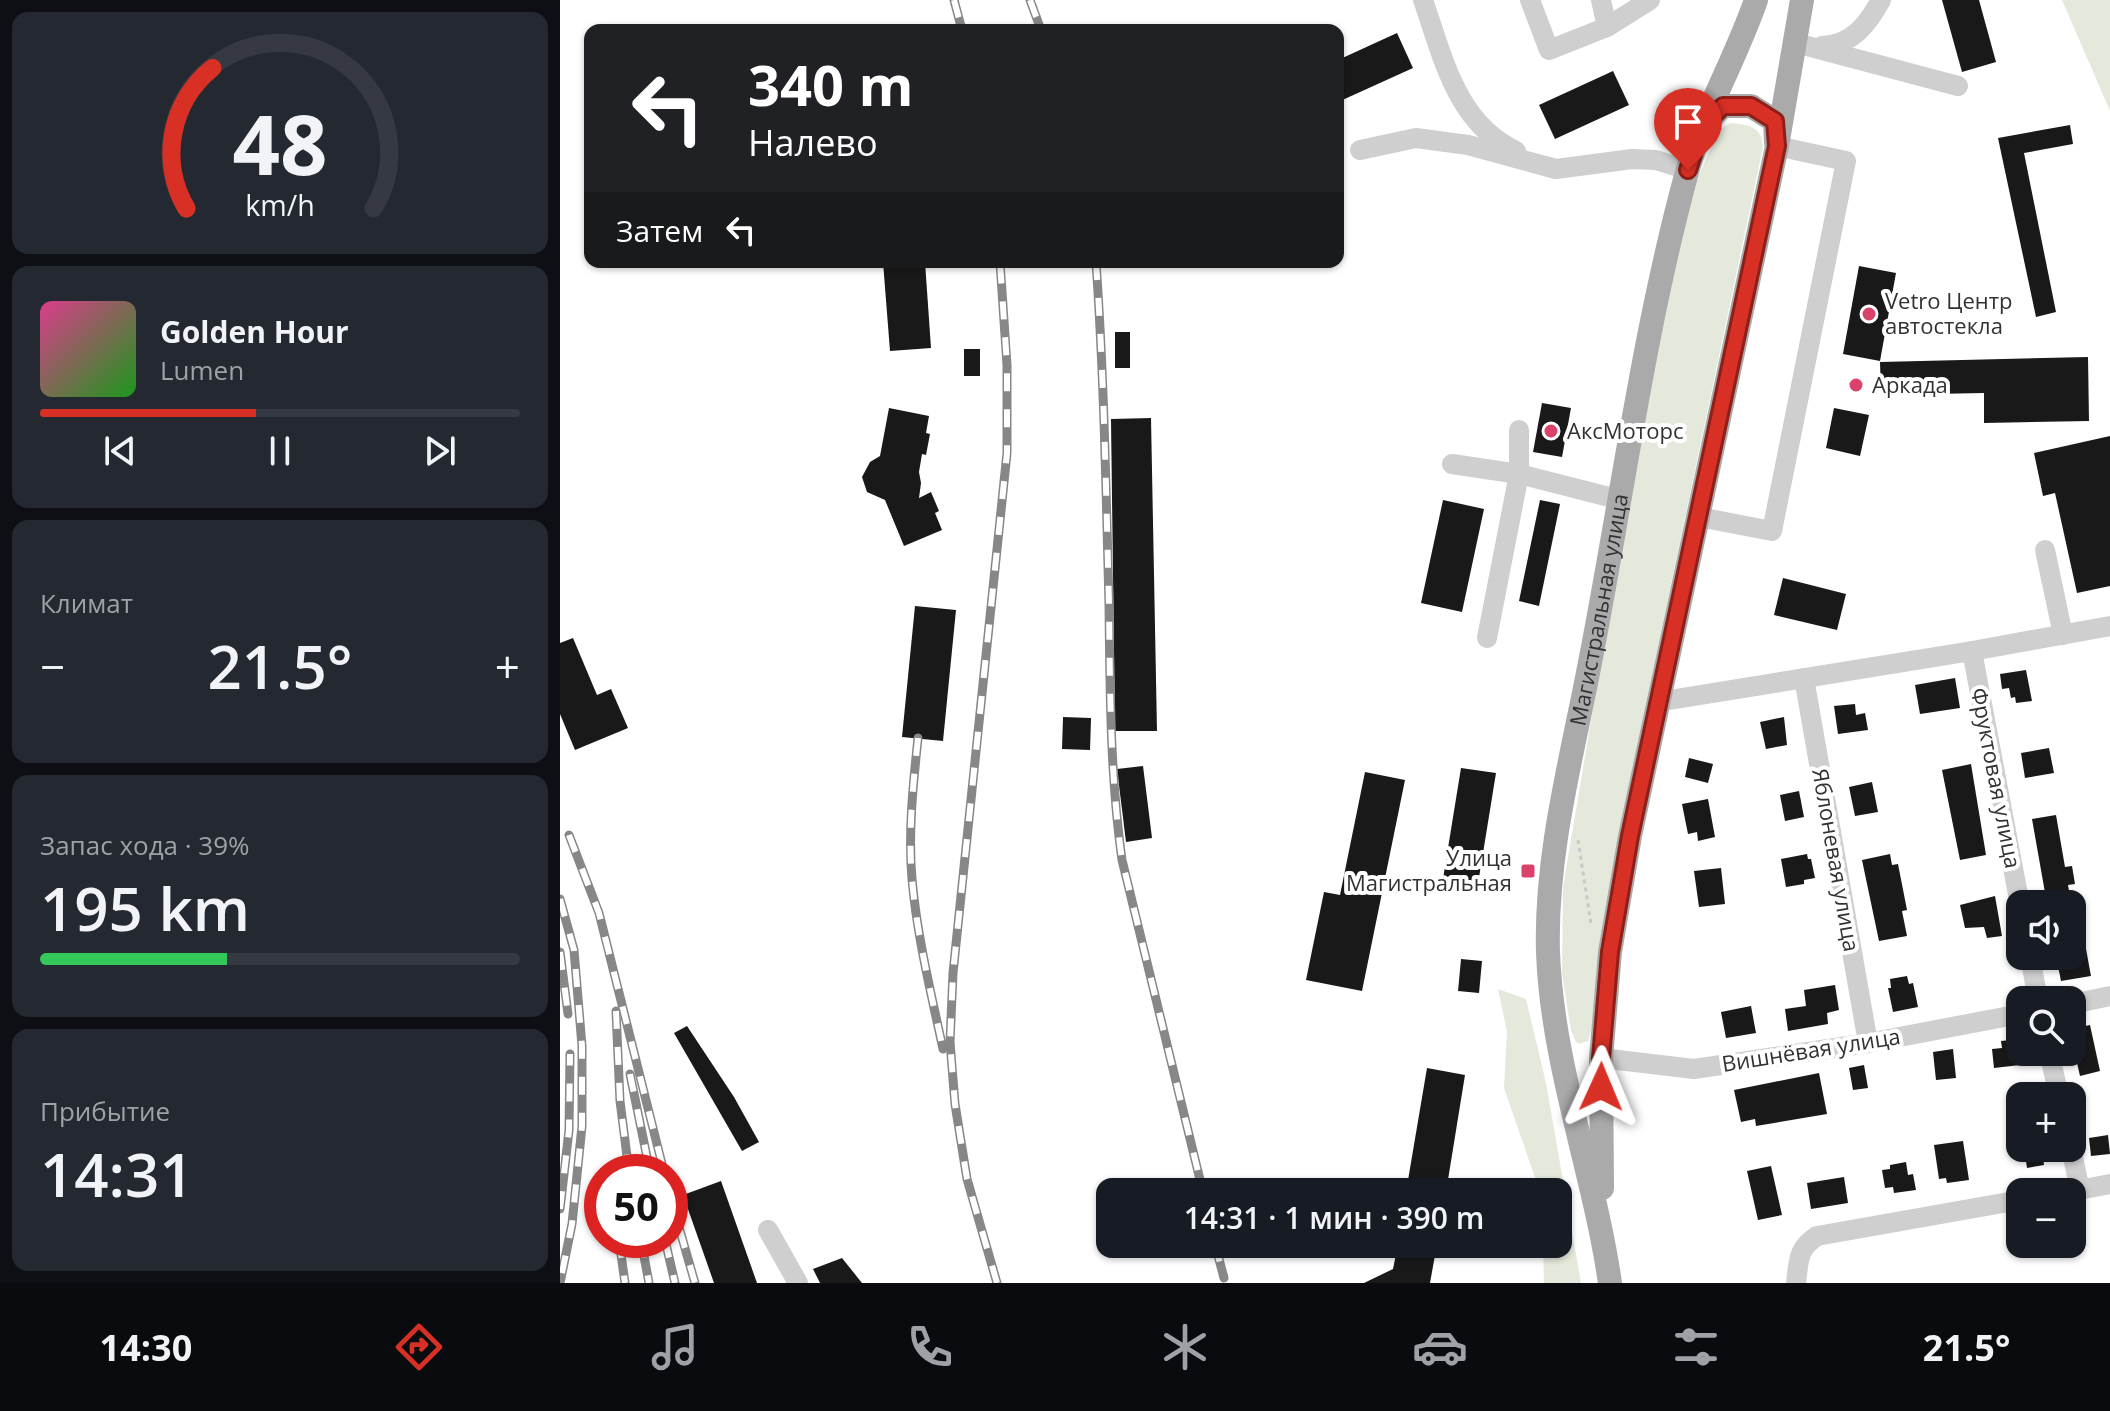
<!DOCTYPE html>
<html lang="ru">
<head>
<meta charset="utf-8">
<style>
	body { margin:0; font-family:"Open Sans",sans-serif; background:#242831; color:#f1f3f6; height:100vh; display:flex; flex-direction:column; font-size:30px; white-space:nowrap }
	* { box-sizing:border-box; margin:0 }
	p { font-size:26px; color:#9ea1a6 }
	.icon { flex:none; width:44px; height:44px; fill:none; stroke:currentColor; stroke-width:2; stroke-linecap:round; stroke-linejoin:round }
	.map { position:relative; flex:1; overflow:hidden }
	.sheet { display:flex; flex-direction:column; gap:12px; padding:12px; background:#0d0f14; width:560px }
	.sheet>* { flex:none }
	.guide { position:absolute; left:24px; top:24px; width:760px; height:244px; border-radius:16px; box-shadow:0 2px 6px #0004; background:#202124; color:#fff; overflow:hidden }
	.fabs { position:absolute; left:1446px; top:890px; display:grid; gap:16px }
	.fabs a { display:grid; place-items:center; width:80px; height:80px; border-radius:16px; background:#171b24; box-shadow:0 2px 6px #0004; font-size:40px }
	.speed { position:absolute; left:24px; top:1154px; display:flex; gap:16px; font-size:40px; font-weight:700; text-align:center }
	.speed>* { display:grid; place-content:center; width:104px; height:104px; border-radius:50%; background:#171b24; box-shadow:0 2px 6px #0004; line-height:1 }
	.speed .limit { border:12px solid #d22; background:#fff; color:#111 }
	.pin { position:absolute; display:grid; place-items:center; width:68px; height:68px; color:#fff; margin:-82px -34px; border-radius:50% 50% 50% 0; rotate:-45deg; box-shadow:0 0 8px #0007 }
	.pin .icon { rotate:45deg }
	.me { position:absolute; width:88px; margin:-44px; rotate:1deg; stroke-linejoin:round; filter:drop-shadow(0 0 6px #0008) }
	.turn { display:flex; align-items:center; gap:28px; height:168px; padding:0 32px; font-size:36px }
	.turn .icon { width:104px; height:104px; stroke-width:2.5 }
	.turn b { display:block; font-size:56px; line-height:68px }
	.then { display:flex; align-items:center; height:76px; padding:0 32px; background:#0003; gap:16px; font-size:30px }
	.big { font-size:60px; font-weight:600; line-height:1.1 }
	.sheet .card { flex:1; display:flex; flex-direction:column; justify-content:center; gap:12px; min-width:0; padding:0 28px; border-radius:16px; background:#242831 }
	.sheet .dial { align-items:center; gap:0 }
	.dial svg { height:208px; overflow:visible; fill:none; stroke:#363941; stroke-width:7; stroke-linecap:round; text-anchor:middle }
	.dial text { fill:#f1f3f6; stroke:none }
	.song { display:flex; align-items:center; gap:24px }
	.cover { width:96px; height:96px; border-radius:12px; background:linear-gradient(135deg,hsl(330 70% 55%),hsl(120 70% 35%)) }
	.played { height:8px; border-radius:4px; background:linear-gradient(90deg,#d93025 45%,#363941 45%) }
	.keys { display:flex; justify-content:space-around; direction:ltr }
	.heat { display:flex; justify-content:space-between; align-items:center; font-size:44px; direction:ltr }
	.charge { height:12px; border-radius:6px; background:linear-gradient(90deg,#34c759 39%,#363941 0) }
	.trip { position:absolute; left:536px; top:1178px; width:476px; height:80px; border-radius:16px; background:#171b24; box-shadow:0 2px 6px #0004; font-weight:600; line-height:80px; text-align:center }
	.dock { display:flex; height:128px; justify-content:space-around; align-items:center; background:#090b0e; color:#9ea1a6 }
	.dock .icon { width:56px; height:56px }
	.dock .current { color:#d93025 }
	.dock b { font-size:36px; color:#f1f3f6 }
	main { display:flex; flex:1; min-height:0 }
	.map>svg:first-child { display:block }
	.green { fill:#e4e9dc }
	.building { fill:#191919 }
	.lines { fill:none; stroke-linecap:round; stroke-linejoin:round }
	.path { stroke:#c9c9c9; stroke-width:3; stroke-dasharray:4 4; stroke-linecap:butt }
	.minor { stroke:#cfcfcf; stroke-width:20 }
	.major { stroke:#aaa; stroke-width:24 }
	.rail-casing { stroke:#878787; stroke-width:9 }
	.rail { stroke:#fff; stroke-width:6; stroke-dasharray:18; stroke-linecap:butt }
	.route-casing { stroke:#8d1f18; stroke-width:20 }
	.route { stroke:#d93025; stroke-width:14 }
	.poi-dot { fill:#db426a; stroke:#fff; stroke-width:3 }
	.labels { text-anchor:middle; stroke-width:8; stroke-linejoin:round; paint-order:stroke }
	.poi-label { font-size:22px; fill:#323232; stroke:#fff; text-anchor:start }
	.street-label { font-size:22px; fill:#323232; stroke:#fff }
</style>
</head>
<body>
<main>
<section class="sheet">
<div class="card dial"><svg viewBox="0 0 100 80">
<path d="M14 69A42 42 0 1 1 86 69"/>
<path d="M14 69A42 42 0 0 1 24 15" stroke="#d93025"/>
<text x="50" y="56" font-size="32" font-weight="700">48</text>
<text x="50" y="72" font-size="11">km/h</text>
</svg></div>
<div class="card">
<div class="song"><i class="cover"></i><div><b>Golden Hour</b><p>Lumen</p></div></div>
<div class="played"></div>
<div class="keys"><svg class="icon" aria-label="previous" viewBox="0 0 24 24"><path d="M18 5L8 12l10 7zM5 5v14"/></svg><svg class="icon" aria-label="pause" viewBox="0 0 24 24"><path d="M8 5v14M16 5v14"/></svg><svg class="icon" aria-label="next" viewBox="0 0 24 24"><path d="M6 5l10 7-10 7zM19 5v14"/></svg></div>
</div>
<div class="card"><p>Климат</p>
<div class="heat"><a>−</a><b class="big">21.5°</b><a>+</a></div>
</div>
<div class="card"><p>Запас хода · 39%</p><b class="big">195 km</b><div class="charge"></div></div>
<div class="card"><p>Прибытие</p><b class="big">14:31</b></div>
</section>
<div class="map">
<svg width="1550" height="1283" viewBox="0 0 1550 1283">
	<rect width="100%" height="100%" fill="#fff"/>
	<g class="green">
		<path d="M1502 0H1550V111Z"/>
		<path d="M1171 123C1189 125 1202 126 1203 147L1058 836 1031 1031 1028 1041 1019 1044 1016 1042 1011 1030 1002 974 1003 887 1086 394 1123 231 1139 175 1159 130Z"/>
		<path d="M938 989 966 999 986 1083 1021 1283H984L983 1244H998V1192H980L944 1088 947 1032Z"/>
	</g>
	<g class="building">
		<path d="M1382 0H1419L1436 62 1402 72Z"/>
		<path d="M837 33 853 68 778 102V60Z"/>
		<path d="M1053 71 1069 105 995 139 979 105Z"/>
		<path d="M1510 125 1513 144 1464 153 1496 312 1476 317 1438 138Z"/>
		<path d="M323 262H365L371 348 330 351Z"/>
		<path d="M1299 266 1336 273 1320 361 1283 354Z"/>
		<rect x="555" y="332" width="15" height="36"/>
		<rect x="404" y="349" width="16" height="27"/>
		<path d="M1528 357 1529 421 1424 423V393L1321 395 1320 362Z"/>
		<path d="M982 403 1011 408 1002 457 973 452Z"/>
		<path d="M329 408 369 416 366 433 370 434 366 455 362 454 359 472 361 483 359 498 371 492 379 511 375 513 382 530 344 546 325 500 307 492 302 477 310 462 320 456Z"/>
		<path d="M1274 408 1309 415 1300 456 1266 448Z"/>
		<path d="M591 418 597 731H555L551 419Z"/>
		<path d="M1550 436V586L1517 593 1495 493 1483 496 1474 453Z"/>
		<path d="M883 500 924 509 902 612 861 603Z"/>
		<path d="M980 500 1000 504 979 606 959 601Z"/>
		<path d="M1223 578 1286 594 1277 630 1214 615Z"/>
		<path d="M355 606 396 610 383 741 342 737Z"/>
		<path d="M13 638 37 695 51 689 68 728 15 750 0 714V643Z"/>
		<path d="M1466 670 1472 701 1456 703 1455 697 1451 698 1449 688 1442 689 1440 674Z"/>
		<path d="M1395 678 1400 708 1360 714 1355 685Z"/>
		<path d="M1295 704 1296 715 1305 713 1308 730 1278 734 1274 706Z"/>
		<path d="M503 717 531 718 530 750 502 749Z"/>
		<path d="M1224 717 1227 745 1206 749 1200 722Z"/>
		<path d="M1489 748 1494 773 1465 778 1461 753Z"/>
		<path d="M1129 758 1153 764 1148 783 1125 777Z"/>
		<path d="M1411 764 1426 855 1400 860 1382 770Z"/>
		<path d="M583 766 592 838 566 842 557 769Z"/>
		<path d="M901 768 936 773 917 890 882 885Z"/>
		<path d="M805 772 845 780 802 991 746 980 764 892 780 895Z"/>
		<path d="M1312 782 1318 812 1295 816 1289 787Z"/>
		<path d="M1239 791 1244 817 1225 821 1220 795Z"/>
		<path d="M1148 799 1155 837 1138 841 1137 832 1128 834 1122 804Z"/>
		<path d="M1496 815 1505 867 1512 866 1515 884 1508 885 1511 902 1487 904 1472 819Z"/>
		<path d="M1247 854 1248 859H1251L1255 878 1244 880V884L1226 887 1221 859Z"/>
		<path d="M1330 854 1332 865 1338 864 1347 910 1342 911 1347 936 1319 941 1302 860Z"/>
		<path d="M1161 868 1165 904 1139 907 1134 871Z"/>
		<path d="M1435 896 1442 936 1427 938 1424 927 1405 928 1400 905Z"/>
		<path d="M1526 949 1531 976 1501 981 1497 961 1508 959V956H1512V952Z"/>
		<path d="M901 959 922 961 919 993 898 991Z"/>
		<path d="M1347 976 1349 984 1353 983 1358 1007 1333 1012 1328 988H1331L1330 979Z"/>
		<path d="M1275 985 1279 1010 1267 1013 1268 1024 1228 1031 1225 1009 1246 1006 1244 990Z"/>
		<path d="M1191 1006 1196 1033 1166 1038 1161 1012Z"/>
		<path d="M1530 1025 1540 1071 1520 1076 1512 1041V1029Z"/>
		<path d="M127 1026 174 1097 199 1142 182 1151 114 1033Z"/>
		<path d="M1460 1039V1065L1434 1068 1432 1049 1442 1048 1441 1041Z"/>
		<path d="M1393 1049 1396 1078 1376 1080 1373 1052Z"/>
		<path d="M1304 1065 1308 1088 1293 1090 1289 1068Z"/>
		<path d="M867 1068 905 1075 886 1192H846Z"/>
		<path d="M1259 1073 1267 1114 1196 1126 1195 1119 1181 1122 1174 1090Z"/>
		<path d="M1548 1135 1550 1154 1531 1156 1529 1138Z"/>
		<path d="M1403 1141 1409 1180 1387 1183 1386 1178 1379 1179 1374 1145Z"/>
		<path d="M1464 1148H1482L1484 1165 1467 1168Z"/>
		<path d="M1346 1162 1348 1175 1353 1174 1356 1190 1334 1193 1333 1187 1325 1188 1322 1170 1330 1169V1165Z"/>
		<path d="M1211 1166 1222 1215 1198 1220 1187 1171Z"/>
		<path d="M1284 1177 1288 1203 1251 1209 1247 1183Z"/>
		<path d="M161 1181 197 1283H154L123 1195Z"/>
		<path d="M838 1244H877L870 1283H804L833 1269Z"/>
		<path d="M282 1258 302 1283H260L253 1269Z"/>
	</g>
	<g class="lines">
		<path class="path" d="M1018 840 1031 924"/>
		<g class="minor">
			<path d="M863 0C883 57 896 123 956 151"/>
			<path d="M970 0 989 50 1047 27 1090 0"/>
			<path d="M1041 0 1047 27"/>
			<path d="M1236 43 1398 86"/>
			<path d="M1262 46C1292 45 1307 25 1321 0"/>
			<path d="M800 150 856 138 908 145 996 169 1072 159 1096 160 1128 170"/>
			<path d="M892 464 959 474V430"/>
			<path d="M1139 517 1212 531 1286 161 1217 146"/>
			<path d="M1485 550 1503 635"/>
			<path d="M927 638 959 474 1061 500"/>
			<path d="M1412 651 1460 905"/>
			<path d="M1244 678 1308 1043"/>
			<path d="M1097 702 1412 651 1550 626"/>
			<path d="M1470 956 1478 1000"/>
			<path d="M1512 1004 1550 996"/>
			<path d="M1489 1052 1499 1096"/>
			<path d="M1041 1058 1134 1069 1308 1043 1460 1014"/>
			<path d="M1511 1148 1520 1190"/>
			<path d="M1508 1192 1550 1184"/>
			<path d="M208 1230 238 1283"/>
			<path d="M1236 1283C1239 1261 1237 1249 1257 1236L1460 1200"/>
		</g>
		<g class="major">
			<path d="M1145 123 1163 106H1191L1215 121 1216 143"/>
			<path d="M1042 1188 1041 1058 1050 952 1070 836 1217 146 1242 0"/>
			<path id="s1" d="M1050 1283C1034 1172 992 1065 988 952 985 851 1014 750 1032 652 1063 492 1084 329 1127 172 1144 112 1176 58 1196 0"/>
		</g>
		<g class="rail-casing">
			<g id="rail">
				<path d="M394 0 402 30"/>
				<path d="M470 0 481 30"/>
				<path d="M536 262C544 376 546 490 549 604 550 690 550 775 562 860L643 1192"/>
				<path d="M358 738C353 785 348 833 352 879 357 936 371 993 383 1049"/>
				<path d="M9 835 39 913 104 1172"/>
				<path d="M0 899 14 950 22 1046V1126L12 1224 0 1283"/>
				<path d="M0 952 8 1014"/>
				<path d="M56 1011 60 1101 69 1172"/>
				<path d="M70 1074 90 1172"/>
				<path d="M110 1196 135 1283"/>
				<path d="M0 1209 9 1130 10 1054"/>
				<path d="M59 1240 65 1283"/>
				<path d="M81 1240 89 1283"/>
				<path d="M105 1240 115 1283"/>
				<path d="M655 1244 664 1278"/>
				<path d="M437 1283 407 1179 395 1104 390 1042 393 973 447 453V365L440 262"/>
			</g>
		</g>
		<use href="#rail" class="rail"/>
	</g>
	<g class="lines">
		<g class="route-casing">
			<path id="route" d="M1041 1087V1058L1050 952 1070 836 1217 146 1215 121 1191 106H1163L1142 127 1128 170"/>
		</g>
		<use href="#route" class="route"/>
	</g>
	<g class="poi-dot">
		<circle cx="1309" cy="314" r="8"/>
		<circle cx="1296" cy="385" r="8"/>
		<circle cx="991" cy="431" r="8"/>
		<rect x="960" y="863" width="16" height="16" rx="4"/>
	</g>
	<g class="labels">
		<g class="poi-label">
			<text x="1325" y="309">Vetro Центр<tspan x="1325" dy="25">автостекла</tspan></text>
			<text x="1312" y="393">Аркада</text>
			<text x="1007" y="439">АксМоторс</text>
			<text x="952" y="866" text-anchor="end">Улица<tspan x="952" dy="25">Магистральная</tspan></text>
		</g>
		<g class="street-label">
			<text dy="8" stroke="none"><textPath href="#s1" startOffset="684">Магистральная улица</textPath></text>
			<text transform="translate(1436 778) rotate(79)" y="8">Фруктовая улица</text>
			<text transform="translate(1276 860) rotate(80)" y="8">Яблоневая улица</text>
			<text transform="translate(1251 1050) rotate(-9)" y="8">Вишнёвая улица</text>
		</g>
	</g>
</svg>
<div class="fabs">
<a><svg class="icon" aria-label="sound" viewBox="0 0 24 24"><path d="M4 9h4l5-4v14l-5-4H4zM17 9q2 3 0 6"/></svg></a>
<a><svg class="icon" aria-label="search" viewBox="0 0 24 24"><circle cx="10" cy="10" r="6"/><path d="M15 15l6 6"/></svg></a>
<a>+</a>
<a>−</a>
</div>
<div class="speed"><div class="limit">50</div></div>
<div class="pin" style="left:1128px;top:170px;background:#d93025"><svg class="icon" aria-label="arrive" viewBox="0 0 24 24"><path d="M6 21V4h12l-3 4 3 4H6"/></svg></div>
<svg class="me" style="left:1041px;top:1087px" viewBox="-20 -20 40 40"><path d="M0-17L14 15 0 8-14 15z" fill="#d93025" stroke="#fff" stroke-width="4"/></svg>
<div class="trip">14:31 · 1 мин · 390 m</div>
<div class="guide">
<div class="turn"><svg class="icon" aria-label="left" viewBox="0 0 24 24"><path d="M17 20v-9H6M10 6l-5 5 5 5"/></svg><div><b>340 m</b>Налево</div></div>
<div class="then">Затем<svg class="icon" aria-label="left" viewBox="0 0 24 24"><path d="M17 20v-9H6M10 6l-5 5 5 5"/></svg></div>
</div>
</div>
</main>
<nav class="dock">
<b>14:30</b>
<svg class="icon current" aria-label="directions" viewBox="0 0 24 24"><path d="M12 3l9 9-9 9-9-9zM9 14v-3h6M13 9l2 2-2 2"/></svg>
<svg class="icon" aria-label="music" viewBox="0 0 24 24"><path d="M9 18V5l10-2v13"/><circle cx="6" cy="18" r="3"/><circle cx="16" cy="16" r="3"/></svg>
<svg class="icon" aria-label="phone" viewBox="0 0 24 24"><path d="M5 4h4l2 5-3 2q2 4 5 5l2-3 5 2v4C11 20 4 13 5 4z"/></svg>
<svg class="icon" aria-label="climate" viewBox="0 0 24 24"><path d="M12 3v18M4 7l16 10M4 17L20 7"/></svg>
<svg class="icon" aria-label="car" viewBox="0 0 24 24"><path d="M5 17H2v-5l4-1 3-4h7l3 4 3 1v5h-3M9 17h6M6 11h13"/><circle cx="7" cy="17" r="2"/><circle cx="17" cy="17" r="2"/></svg>
<svg class="icon" aria-label="filters" viewBox="0 0 24 24"><path d="M4 7h16M4 17h16"/><circle cx="9" cy="7" r="2"/><circle cx="15" cy="17" r="2"/></svg>
<b>21.5°</b>
</nav>
</body>
</html>
